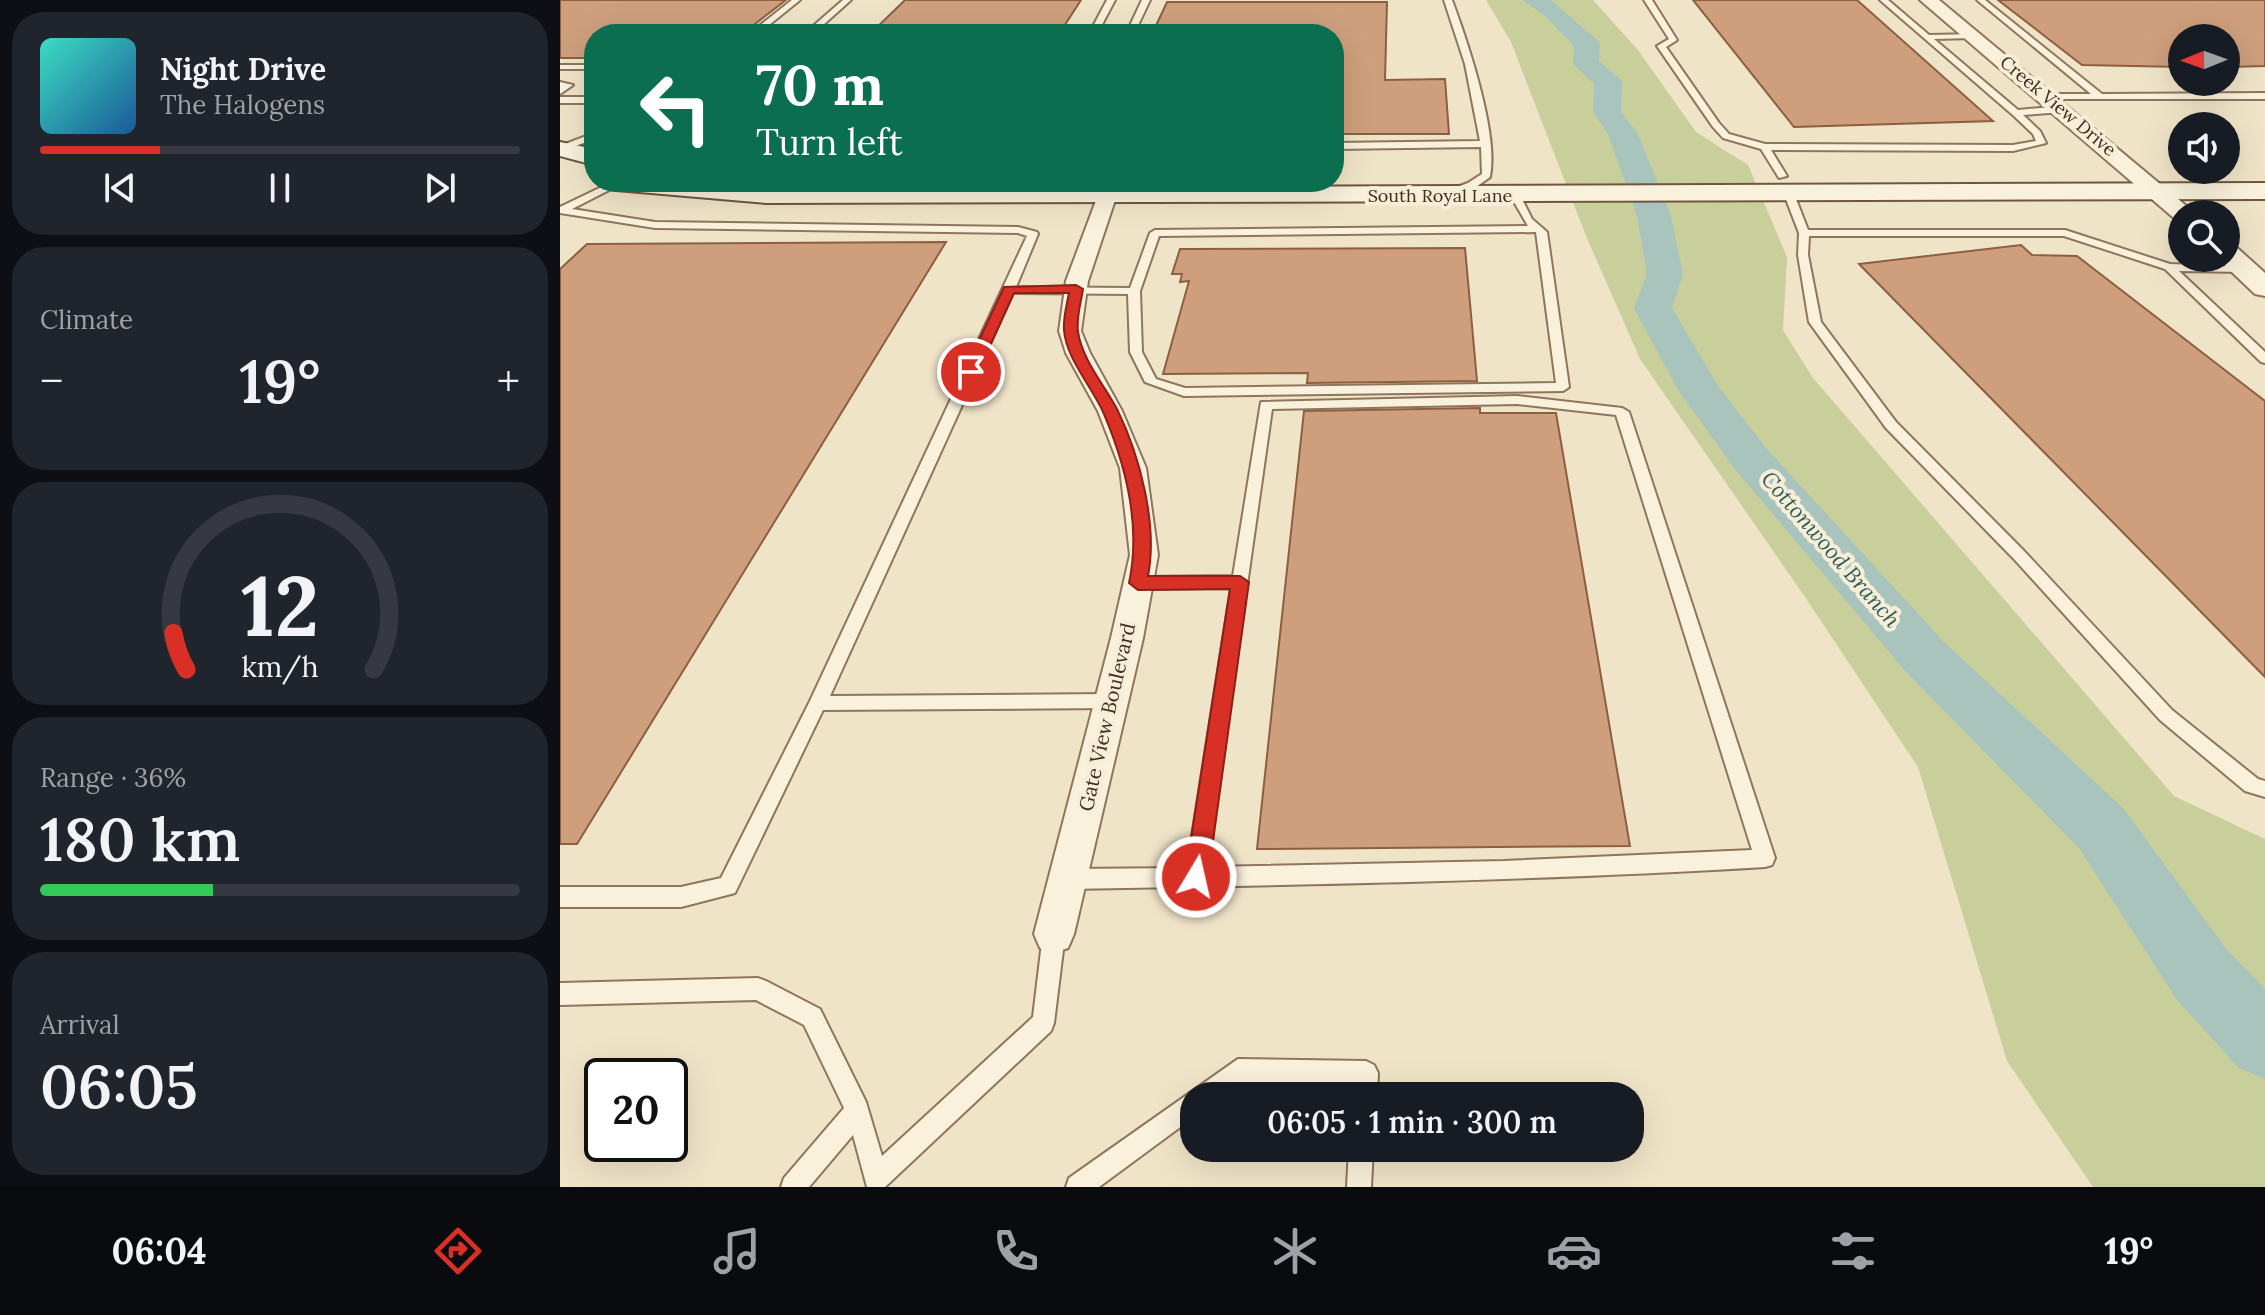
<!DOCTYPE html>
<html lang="en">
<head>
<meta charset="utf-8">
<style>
	body { margin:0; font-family:Lora,serif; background:#20242c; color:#f1f3f6; height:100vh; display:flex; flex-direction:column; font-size:30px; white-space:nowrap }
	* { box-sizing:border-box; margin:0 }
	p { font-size:26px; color:#9ea1a6 }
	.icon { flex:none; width:44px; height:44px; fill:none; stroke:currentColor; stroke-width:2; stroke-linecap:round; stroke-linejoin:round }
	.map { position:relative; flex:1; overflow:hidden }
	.drawer { display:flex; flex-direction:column; gap:12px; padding:12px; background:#0d0f14; width:560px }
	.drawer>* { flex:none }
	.top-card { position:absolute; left:24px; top:24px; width:760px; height:168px; border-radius:32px; box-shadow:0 8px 32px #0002; background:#0b6e4f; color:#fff; overflow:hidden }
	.needle { width:52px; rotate:269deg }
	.controls { position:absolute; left:1608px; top:24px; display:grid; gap:16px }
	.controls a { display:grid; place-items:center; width:72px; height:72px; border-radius:50%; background:#171b24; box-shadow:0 8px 32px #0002; font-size:40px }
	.speed { position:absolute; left:24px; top:1058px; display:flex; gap:16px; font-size:40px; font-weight:700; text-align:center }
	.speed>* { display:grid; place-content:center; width:104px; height:104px; border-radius:50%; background:#171b24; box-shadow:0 8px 32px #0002; line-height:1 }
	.speed .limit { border:4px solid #111; border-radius:12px; background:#fff; color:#111 }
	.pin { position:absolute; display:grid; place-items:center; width:68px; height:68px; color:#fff; margin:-34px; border:4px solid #fff; border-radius:50%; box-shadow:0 2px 8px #0007 }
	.me { position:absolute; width:88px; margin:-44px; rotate:9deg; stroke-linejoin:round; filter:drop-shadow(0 0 6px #0008) }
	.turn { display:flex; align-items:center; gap:28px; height:168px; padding:0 40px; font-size:36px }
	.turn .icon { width:104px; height:104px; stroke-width:2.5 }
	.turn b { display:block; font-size:56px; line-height:68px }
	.big { font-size:60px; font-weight:600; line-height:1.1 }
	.drawer .card { flex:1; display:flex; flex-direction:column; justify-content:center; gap:12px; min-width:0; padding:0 28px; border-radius:32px; background:#20242c }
	.drawer .dial { align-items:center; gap:0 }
	.dial svg { height:208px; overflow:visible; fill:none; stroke:#363941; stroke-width:7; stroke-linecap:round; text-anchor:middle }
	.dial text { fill:#f1f3f6; stroke:none }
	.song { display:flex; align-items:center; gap:24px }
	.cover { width:96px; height:96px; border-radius:12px; background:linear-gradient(135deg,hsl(170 70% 55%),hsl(210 70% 35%)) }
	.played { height:8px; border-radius:4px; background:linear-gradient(90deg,#d93025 25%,#363941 25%) }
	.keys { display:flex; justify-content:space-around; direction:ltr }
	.heat { display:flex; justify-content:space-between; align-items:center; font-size:44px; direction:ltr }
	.charge { height:12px; border-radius:6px; background:linear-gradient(90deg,#34c759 36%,#363941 0) }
	.trip { position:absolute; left:620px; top:1082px; width:464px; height:80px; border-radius:32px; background:#171b24; box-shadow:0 8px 32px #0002; font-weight:600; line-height:80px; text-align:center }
	.menu { display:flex; height:128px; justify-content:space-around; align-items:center; background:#090b0e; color:#9ea1a6 }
	.menu .icon { width:56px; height:56px }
	.menu .current { color:#d93025 }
	.menu b { font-size:36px; color:#f1f3f6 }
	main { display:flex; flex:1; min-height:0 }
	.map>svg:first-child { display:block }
	.green { fill:#c9cf9b }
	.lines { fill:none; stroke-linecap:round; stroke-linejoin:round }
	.river { fill:#a9c4bc; fill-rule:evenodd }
	.building { fill:#cf9f7d; stroke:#8d5f41; stroke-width:2 }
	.service-casing { stroke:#8d765c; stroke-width:4 }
	.minor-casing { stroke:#8d765c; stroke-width:4 }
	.tertiary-casing { stroke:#8d765c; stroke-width:4 }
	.secondary-casing { stroke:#6f573f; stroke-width:4 }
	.service { fill:#faf1dc; fill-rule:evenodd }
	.minor { fill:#faf1dc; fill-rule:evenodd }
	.tertiary { fill:#faf1dc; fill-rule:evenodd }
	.secondary { fill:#faf1dc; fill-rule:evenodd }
	.route { fill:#d93025; stroke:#8d1f18; stroke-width:2 }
	.labels { text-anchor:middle; stroke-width:8; stroke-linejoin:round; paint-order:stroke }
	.far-street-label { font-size:18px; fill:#3d2e20; stroke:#f7eed8 }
	.street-label { font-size:20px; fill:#3d2e20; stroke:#f7eed8 }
	.water-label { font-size:22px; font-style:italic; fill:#2f5d5a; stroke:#f7eed8 }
</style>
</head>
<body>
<main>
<section class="drawer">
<div class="card">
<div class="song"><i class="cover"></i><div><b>Night Drive</b><p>The Halogens</p></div></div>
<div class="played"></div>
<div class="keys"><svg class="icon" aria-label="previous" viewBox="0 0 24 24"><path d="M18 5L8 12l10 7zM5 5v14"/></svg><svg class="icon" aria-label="pause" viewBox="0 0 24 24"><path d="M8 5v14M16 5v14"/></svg><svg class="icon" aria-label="next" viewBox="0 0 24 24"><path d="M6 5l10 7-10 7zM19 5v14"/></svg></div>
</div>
<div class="card"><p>Climate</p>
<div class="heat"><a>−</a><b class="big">19°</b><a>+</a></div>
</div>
<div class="card dial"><svg viewBox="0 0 100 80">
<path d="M14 69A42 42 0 1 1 86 69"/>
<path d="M14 69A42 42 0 0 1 9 55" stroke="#d93025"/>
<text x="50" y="56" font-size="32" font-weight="700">12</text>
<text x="50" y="72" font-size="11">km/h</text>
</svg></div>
<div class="card"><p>Range · 36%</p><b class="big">180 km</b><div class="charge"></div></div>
<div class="card"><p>Arrival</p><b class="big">06:05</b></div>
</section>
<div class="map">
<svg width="1705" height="1187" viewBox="0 0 1705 1187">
	<rect width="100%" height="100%" fill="#f0e4c8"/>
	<path class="green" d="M926 0H1033L1078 50 1136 132 1188 165 1227 257 1223 330 1253 378 1614 796 1705 839V1187H1533L1447 1061 1358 767 1245 597 1080 359 1026 236 951 42Z"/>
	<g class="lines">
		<path class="river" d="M962 0H991L1036 39 1040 44 1039 61 1062 81 1061 112 1078 134 1111 216 1123 274 1112 308 1158 386 1206 448 1384 642 1563 808 1667 950 1705 989V1079L1679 1068 1617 1000 1519 848 1346 672 1174 468 1118 390 1074 308 1087 274 1077 216 1048 134 1033 112 1034 84 1013 64 1014 46 986 17Z"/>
	</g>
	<g class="building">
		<path d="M0 0H226L182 34H34V58H0Z"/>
		<path d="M345 0H521L499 34H310Z"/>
		<path d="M1133 0H1297L1433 121 1234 127Z"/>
		<path d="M1438 0H1705V66L1666 67V38H1622V67L1522 65Z"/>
		<path d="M607 2H827L825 80 885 79 889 134H774V34H592Z"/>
		<path d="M386 242 17 844H0V269L27 244Z"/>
		<path d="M1461 245 1472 255 1517 256 1705 401V677L1299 264Z"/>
		<path d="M905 248 917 381 747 383 748 373 603 374 629 281 620 282 622 274H612L620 249Z"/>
		<path d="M920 408V413H996L1070 846 697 849 744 411Z"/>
	</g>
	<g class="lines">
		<g class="service-casing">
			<g id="service">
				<path d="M232 0H240L198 34H189Z"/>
				<path d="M283 0H291L253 34H244Z"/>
				<path d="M547 0H555L537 34H529Z"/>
				<path d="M582 0H590L574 34H566Z"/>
				<path d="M884 0H892C908 43 939 135 930 177L916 187 889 196 884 193 885 191 908 183 922 174 921 147 774 149V143L920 141 905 64Z"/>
				<path d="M1084 0H1092L1117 40 1106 47 1159 123 1169 134 1205 144 1453 145 1476 141 1473 134 1454 116 1320 0H1328L1369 35 1416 34 1413 38 1374 39 1458 110 1503 106 1507 109 1503 112 1463 115 1480 131 1486 143 1453 151 1211 150 1227 176 1219 178 1201 149 1163 138 1153 127 1097 46 1109 39Z"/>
				<path d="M1417 0H1425L1542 94 1705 93V99H1485V95L1488 94H1531Z"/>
				<rect x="0" y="65" width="34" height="4"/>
				<path d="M0 82 13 85 0 94Z"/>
				<rect x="0" y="97" width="34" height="6"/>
				<path d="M34 133V139L0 152V146Z"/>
				<path d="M52 182 63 183 12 209 95 222 458 227 477 232 478 234 456 287 570 288 590 233 595 230 968 226 950 195 955 192 960 195 972 219 987 232 1009 387 1003 391 624 396 585 382 570 352 568 294 453 293 270 696 552 694 558 696 561 701 558 706 552 708 263 710 175 893 121 907H0V887H121L161 878 249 703 467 236 458 233 95 228 0 213V207ZM976 232 996 383 625 388 596 379 582 352 580 291 599 236Z"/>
				<path d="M1229 191 1234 194 1248 230H1505L1610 264 1689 267 1691 269 1685 272 1619 271 1705 352V363L1701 362 1605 269 1504 236H1249L1248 255 1261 322 1336 422 1464 551 1612 710 1698 779 1705 781V797L1685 791 1600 720 1454 559 1326 428 1249 322 1238 255 1239 233 1224 194Z"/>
				<path d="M957 396 1062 408 1069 412 1215 858 1212 865 1205 867C973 881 740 885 508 889L501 886 498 879 501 872 508 869 627 868 671 588 578 589 570 583 578 577 673 576 701 402ZM957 404 1056 415 1192 850 944 861 647 867 712 409Z"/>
				<path d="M494 924 501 927 505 934 494 1023 491 1031 325 1187H307L293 1135 249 1187H221L224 1178 284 1108 244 1025 196 1000 0 1005V983L198 978 206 981 260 1009 306 1102 322 1156 473 1017 483 934 487 927Z"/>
				<path d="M678 1059 806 1061 814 1065 818 1073 817 1096H793L794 1084 682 1083 663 1096H634V1117L539 1187H506L509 1178Z"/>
				<path d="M789 1148H813L811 1187H787Z"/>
			</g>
		</g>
		<g class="minor-casing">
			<path id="minor" d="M543 182H561L528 281 521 331 530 353 562 411 586 468 598 555 583 638 514 934 508 948 494 953 480 948 474 934 551 638 570 555 560 468 538 411 506 353 499 331 506 281Z"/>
		</g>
		<g class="tertiary-casing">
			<g id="tertiary">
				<path d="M1360 0H1379L1636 214H1622V221L1615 219Z"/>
				<path d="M1666 244 1675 246 1705 273V296L1695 294 1657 258H1666Z"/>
			</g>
		</g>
		<g class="secondary-casing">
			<g id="secondary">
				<path d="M0 142 34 149V165L0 156Z"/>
				<path d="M43 182 353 188 1705 183V199L206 203 56 190 47 188Z"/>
			</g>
		</g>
		<use href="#service" class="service"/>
		<use href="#minor" class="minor"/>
		<use href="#tertiary" class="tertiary"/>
		<use href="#secondary" class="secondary"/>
	</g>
	<path class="route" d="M516 285 523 289C521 302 516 319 518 332 522 359 544 385 557 409 580 456 598 525 588 576H680L689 582 648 877 645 884 636 888 628 884 625 877 670 589 578 590 569 583C581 527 566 466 544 414 533 388 506 359 504 330 503 318 507 304 509 293H454L418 372 411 377 404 372 444 287Z"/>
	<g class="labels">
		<g class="far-street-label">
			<text transform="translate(1498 106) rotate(40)" y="6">Creek View Drive</text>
			<text x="880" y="202">South Royal Lane</text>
		</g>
		<g class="street-label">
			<text transform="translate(547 717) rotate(-77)" y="7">Gate View Boulevard</text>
		</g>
		<g class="water-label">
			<text transform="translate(1271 549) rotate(49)" y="8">Cottonwood Branch</text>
		</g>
	</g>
</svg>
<div class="controls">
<a><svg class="needle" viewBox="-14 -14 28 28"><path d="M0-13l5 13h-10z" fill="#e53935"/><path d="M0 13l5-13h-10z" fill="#9ea1a6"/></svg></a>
<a><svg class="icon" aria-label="sound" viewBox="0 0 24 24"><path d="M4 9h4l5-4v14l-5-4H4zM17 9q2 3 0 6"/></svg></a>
<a><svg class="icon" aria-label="search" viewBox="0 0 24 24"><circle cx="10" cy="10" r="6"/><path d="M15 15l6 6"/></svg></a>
</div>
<div class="speed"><div class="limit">20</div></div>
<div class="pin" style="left:411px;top:372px;background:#d93025"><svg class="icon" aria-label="arrive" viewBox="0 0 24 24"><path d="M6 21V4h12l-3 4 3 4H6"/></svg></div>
<svg class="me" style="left:636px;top:877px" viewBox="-20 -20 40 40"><circle r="17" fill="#d93025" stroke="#fff" stroke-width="3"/><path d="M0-11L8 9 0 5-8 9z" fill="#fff"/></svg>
<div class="trip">06:05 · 1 min · 300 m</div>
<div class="top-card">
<div class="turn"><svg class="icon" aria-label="left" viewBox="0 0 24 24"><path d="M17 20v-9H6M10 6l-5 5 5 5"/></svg><div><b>70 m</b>Turn left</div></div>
</div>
</div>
</main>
<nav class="menu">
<b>06:04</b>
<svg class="icon current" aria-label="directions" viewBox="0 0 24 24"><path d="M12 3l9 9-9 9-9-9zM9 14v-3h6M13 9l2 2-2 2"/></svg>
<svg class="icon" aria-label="music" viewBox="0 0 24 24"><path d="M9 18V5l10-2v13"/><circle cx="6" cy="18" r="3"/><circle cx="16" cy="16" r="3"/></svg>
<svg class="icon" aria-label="phone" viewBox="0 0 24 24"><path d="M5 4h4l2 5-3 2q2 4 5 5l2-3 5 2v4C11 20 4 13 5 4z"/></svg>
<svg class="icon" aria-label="climate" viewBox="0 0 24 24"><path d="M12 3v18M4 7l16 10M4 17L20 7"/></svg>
<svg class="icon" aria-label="car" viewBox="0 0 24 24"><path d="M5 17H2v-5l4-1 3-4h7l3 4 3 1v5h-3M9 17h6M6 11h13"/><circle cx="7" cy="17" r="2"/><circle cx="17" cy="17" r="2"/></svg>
<svg class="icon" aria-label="filters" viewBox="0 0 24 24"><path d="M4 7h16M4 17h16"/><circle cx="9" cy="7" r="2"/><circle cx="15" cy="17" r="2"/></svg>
<b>19°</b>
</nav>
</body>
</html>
